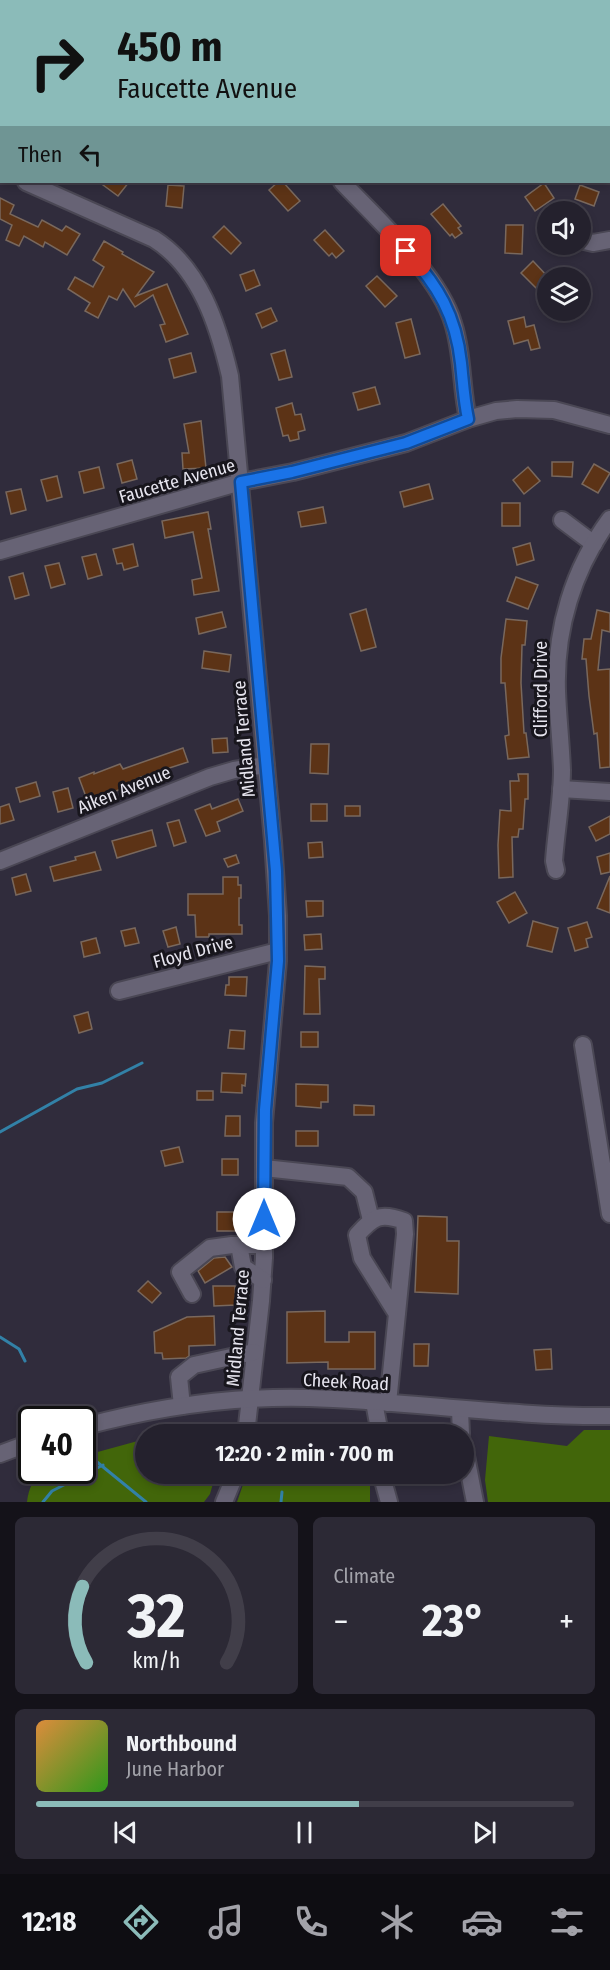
<!DOCTYPE html>
<html lang="en">
<head>
<meta charset="utf-8">
<style>
	body { margin:0; font-family:"Fira Sans Condensed",sans-serif; background:#2c2935; color:#f1f3f6; height:100vh; display:flex; flex-direction:column; font-size:22px; white-space:nowrap }
	* { box-sizing:border-box; margin:0 }
	p { font-size:20px; color:#a3a3aa }
	.icon { flex:none; width:33px; height:33px; fill:none; stroke:currentColor; stroke-width:2; stroke-linecap:round; stroke-linejoin:round }
	.map { position:relative; height:1502px; overflow:hidden }
	.side { display:flex; flex-direction:column; gap:15px; padding:15px; background:#141219; flex:1 }
	.side>* { flex:none }
	.top-card { position:absolute; left:0px; top:0px; width:610px; height:183px; box-shadow:0 3px 9px #0003,0 0 0 2px #413e49; background:#8bbbb9; color:#111; overflow:hidden }
	.buttons { position:absolute; left:537px; top:201px; display:grid; gap:12px }
	.buttons a { display:grid; place-items:center; width:54px; height:54px; border-radius:50%; background:#24212d; box-shadow:0 3px 9px #0003,0 0 0 2px #413e49; font-size:30px }
	.speed { position:absolute; left:18px; top:1406px; display:flex; gap:12px; font-size:30px; font-weight:700; text-align:center }
	.speed>* { display:grid; place-content:center; width:78px; height:78px; border-radius:50%; background:#24212d; box-shadow:0 3px 9px #0003,0 0 0 2px #413e49; line-height:1 }
	.speed .limit { border:3px solid #111; border-radius:9px; background:#fff; color:#111 }
	.pin { position:absolute; display:grid; place-items:center; width:51px; height:51px; color:#fff; margin:-26px; border-radius:12px; box-shadow:0 3px 9px #0006 }
	.me { position:absolute; width:66px; margin:-33px; rotate:0deg; stroke-linejoin:round; filter:drop-shadow(0 0 4px #0008) }
	.turn { display:flex; align-items:center; gap:21px; height:126px; padding:0 18px; font-size:27px }
	.turn .icon { width:78px; height:78px; stroke-width:2.5 }
	.turn b { display:block; font-size:42px; line-height:51px }
	.then { display:flex; align-items:center; height:57px; padding:0 18px; background:#0003; gap:12px; font-size:22px }
	.big { font-size:45px; font-weight:700; line-height:1.1 }
	.side .card { flex:1; display:flex; flex-direction:column; justify-content:center; gap:9px; min-width:0; padding:0 21px; border-radius:9px; background:#2c2935 }
	.side .dial { align-items:center; gap:0 }
	.dial svg { height:156px; overflow:visible; fill:none; stroke:#413e49; stroke-width:7; stroke-linecap:round; text-anchor:middle }
	.dial text { fill:#f1f3f6; stroke:none }
	.song { display:flex; align-items:center; gap:18px }
	.cover { width:72px; height:72px; border-radius:9px; background:linear-gradient(135deg,hsl(30 70% 55%),hsl(110 70% 35%)) }
	.played { height:6px; border-radius:3px; background:linear-gradient(90deg,#8bbbb9 60%,#413e49 60%) }
	.keys { display:flex; justify-content:space-around; direction:ltr }
	.heat { display:flex; justify-content:space-between; align-items:center; font-size:33px; direction:ltr }
	.side .tiles { flex:1; display:grid; gap:15px; grid-template-columns:1fr 1fr }
	.card:last-child { grid-column:span 2 }
	.trip { position:absolute; left:135px; top:1424px; width:339px; height:60px; border-radius:30px; background:#24212d; box-shadow:0 3px 9px #0003,0 0 0 2px #413e49; font-weight:700; line-height:60px; text-align:center }
	.dock { display:flex; height:96px; justify-content:space-around; align-items:center; background:#0e0d12; color:#a3a3aa }
	.dock .icon { width:42px; height:42px }
	.dock .on { color:#8bbbb9 }
	.dock b { font-size:27px; color:#f1f3f6 }
	.map>svg:first-child { display:block }
	.green { fill:#375606 }
	.forest { fill:#42660a }
	.lines { fill:none; stroke-linecap:round; stroke-linejoin:round }
	.stream { stroke:#3281a7; stroke-width:3 }
	.building { fill:#5c3316; stroke:#79685d; stroke-width:1.5 }
	.minor-casing { stroke:#4a4754; stroke-width:20 }
	.minor { stroke:#676375; stroke-width:16 }
	.route-casing { stroke:#114b97; stroke-width:15 }
	.route { stroke:#1a73e8; stroke-width:10 }
	.labels { text-anchor:middle; stroke-width:6; stroke-linejoin:round; paint-order:stroke }
	.street-label { font-size:18px; fill:#e7e5ef; stroke:#18161d }
</style>
</head>
<body>
<div class="map">
<svg width="610" height="1502" viewBox="0 0 610 1502">
	<rect width="100%" height="100%" fill="#302c3c"/>
	<path class="green" d="M0 0 75 1 2 2 1 89Z"/>
	<g class="forest">
		<path d="M354 1423 358 1434H262L281 1424Z"/>
		<path d="M208 1429 216 1430 219 1434H174Z"/>
		<path d="M584 1430H610V1502H488L485 1480 489 1436 567 1446Z"/>
		<path d="M145 1439 146 1473H216L210 1494 204 1502H27C32 1466 52 1470 82 1470L83 1456Z"/>
		<path d="M247 1473H370V1502H237Z"/>
	</g>
	<g class="lines">
		<g class="stream">
			<path d="M0 1132 77 1089 102 1083 142 1063"/>
			<path d="M0 1337 19 1349 25 1361"/>
			<path d="M97 1462 146 1502"/>
			<path d="M43 1502 52 1491 103 1465"/>
			<path d="M281 1502 282 1492"/>
		</g>
	</g>
	<g class="building">
		<path d="M99 182H129L118 196Z"/>
		<path d="M278 182H283L300 201 288 211 269 190Z"/>
		<path d="M544 183 554 198 535 211 525 197Z"/>
		<path d="M168 185 184 186 182 208 166 206Z"/>
		<path d="M580 185 599 192 594 206 575 199Z"/>
		<path d="M0 198 14 205 10 214 38 227 42 220 62 231 66 226 80 234 67 255 45 242 43 247 24 236 19 246 6 240 12 225 0 219Z"/>
		<path d="M443 204 461 226 458 228 462 233 455 238 452 234 450 236 431 214Z"/>
		<path d="M506 225H523L522 254 505 253Z"/>
		<path d="M224 226 241 243 231 254 213 237Z"/>
		<path d="M325 230 344 251 336 258 332 253 329 256 314 240Z"/>
		<path d="M104 241 123 252 122 254 154 272 136 296 167 284 188 334 166 342 160 325 165 324 153 295 135 307 123 289 117 300 109 296 98 318 85 311 90 303 68 289 75 277 93 287 104 267 93 260Z"/>
		<path d="M533 261 548 277 536 288 521 273Z"/>
		<path d="M254 270 260 285 246 291 240 275Z"/>
		<path d="M377 276 397 296 385 307 366 286Z"/>
		<path d="M271 308 277 321 262 328 256 314Z"/>
		<path d="M524 317 526 327 534 325 540 348 531 350 528 340 514 344 508 321Z"/>
		<path d="M411 319 420 354 405 358 396 323Z"/>
		<path d="M285 350 292 377 279 380 271 354Z"/>
		<path d="M191 353 196 372 174 378 169 359Z"/>
		<path d="M375 387 380 404 358 410 353 393Z"/>
		<path d="M292 403 295 415 301 414 305 430 298 432 299 439 290 441 288 435 283 436 276 408Z"/>
		<path d="M201 421 206 468 183 469 182 453H189L184 424Z"/>
		<path d="M132 460 137 479 122 483 117 464Z"/>
		<path d="M552 462H573L572 477 552 476Z"/>
		<path d="M594 464 610 473 598 493 582 484Z"/>
		<path d="M99 467 104 488 84 493 79 472Z"/>
		<path d="M528 467 540 481 524 494 513 480Z"/>
		<path d="M57 476 62 497 47 501 41 480Z"/>
		<path d="M429 484 433 499 404 507 400 492Z"/>
		<path d="M21 489 26 510 11 514 6 492Z"/>
		<rect x="502" y="503" width="18" height="23"/>
		<path d="M323 507 326 523 301 527 298 512Z"/>
		<path d="M208 512 211 529H208L219 591 194 595 192 580 202 578 193 532 165 538 162 521Z"/>
		<path d="M530 543 534 560 517 565 513 548Z"/>
		<path d="M133 544 138 566 124 570 122 563 117 564 113 549Z"/>
		<path d="M96 554 102 575 88 579 82 557Z"/>
		<path d="M59 563 65 584 51 588 45 566Z"/>
		<path d="M23 573 29 595 15 599 9 577Z"/>
		<path d="M516 577 538 585 528 609 507 601Z"/>
		<path d="M366 609 376 647 361 651 350 614Z"/>
		<path d="M597 610 610 613V632L602 630 598 670 610 669V767L600 768 597 733 594 734 589 696 586 659H582L584 639H591Z"/>
		<path d="M222 612 226 627 199 634 196 618Z"/>
		<path d="M506 619 527 621 525 645H522L521 683 524 733H526L529 757 508 759 505 736 509 735 505 683H501V658Z"/>
		<path d="M204 651 231 655 229 672 202 668Z"/>
		<path d="M227 738 228 752 213 753 212 739Z"/>
		<path d="M311 744H329L328 774 310 773Z"/>
		<path d="M183 748 188 762 138 778 139 782 88 802 79 778 94 772V774L120 764 123 769Z"/>
		<path d="M518 774H528V799H525L523 829H519L518 837H512L513 877 499 878 498 845 500 810 511 811 510 781H519Z"/>
		<path d="M36 782 40 796 20 802 16 788Z"/>
		<path d="M68 788 73 808 58 812 53 792Z"/>
		<path d="M238 799 243 811 217 822 220 831 206 836 195 810 210 804 212 809Z"/>
		<path d="M9 804 14 820 0 824V807Z"/>
		<rect x="311" y="804" width="16" height="17"/>
		<rect x="345" y="806" width="15" height="10"/>
		<path d="M610 816V834L596 841 589 827Z"/>
		<path d="M179 820 186 842 174 846 167 823Z"/>
		<path d="M152 830 156 846 117 858 112 841Z"/>
		<path d="M322 842 323 857 309 858 308 843Z"/>
		<path d="M95 852 101 870 54 881 50 867 76 860 75 857Z"/>
		<path d="M610 853V872L601 874 597 857Z"/>
		<path d="M236 855 239 863 228 867 224 859Z"/>
		<path d="M26 874 31 891 16 895 12 878Z"/>
		<path d="M610 876V913L597 908Z"/>
		<path d="M223 877H238V885H241V898H239V925H242V934H209V937H196L195 915H188V894H223Z"/>
		<path d="M515 892 527 913 509 923 497 902Z"/>
		<path d="M306 901H323V916L307 917Z"/>
		<path d="M533 921 558 928 552 952 527 946Z"/>
		<path d="M587 922 592 937 586 939 588 947 575 951 568 928Z"/>
		<path d="M176 927 180 944 168 947 163 931Z"/>
		<path d="M135 928 139 943 125 946 121 931Z"/>
		<path d="M321 934 322 949 305 950 304 935Z"/>
		<path d="M96 938 100 953 84 957 81 942Z"/>
		<path d="M305 966 325 967V979H319L320 1014H304Z"/>
		<path d="M229 977H247L246 996 225 995 226 985H229Z"/>
		<path d="M88 1012 92 1029 79 1033 74 1016Z"/>
		<path d="M230 1030 245 1031 244 1049 228 1048Z"/>
		<rect x="301" y="1032" width="17" height="15"/>
		<path d="M222 1073 246 1074 245 1086 242 1085V1093L221 1092Z"/>
		<path d="M296 1084 328 1085V1102H321V1108L296 1106Z"/>
		<rect x="197" y="1091" width="16" height="9"/>
		<path d="M354 1105 374 1106V1115H354Z"/>
		<path d="M226 1116H240V1136H225Z"/>
		<rect x="296" y="1131" width="22" height="15"/>
		<path d="M179 1147 183 1162 165 1166 161 1151Z"/>
		<rect x="222" y="1159" width="16" height="16"/>
		<path d="M217 1212H239L240 1231H217Z"/>
		<path d="M418 1216 447 1217V1241H459L458 1294 415 1292Z"/>
		<path d="M225 1257 232 1267 205 1283 198 1271 214 1258Z"/>
		<path d="M148 1281 161 1293 152 1303 138 1291Z"/>
		<path d="M213 1286H235L236 1305 214 1306Z"/>
		<path d="M325 1311V1342H349V1332H375V1369H328V1362L287 1363V1312Z"/>
		<path d="M214 1316 215 1345 189 1346V1356L186 1358 163 1359 162 1353H155L154 1332 187 1317Z"/>
		<path d="M414 1344H429L428 1366H414Z"/>
		<path d="M551 1349 552 1369 536 1370 534 1350Z"/>
	</g>
	<g class="lines">
		<g class="minor-casing">
			<g id="minor">
				<path d="M213 0 214 2"/>
				<path d="M609 39H610"/>
				<path d="M0 170H2"/>
				<path d="M26 182 154 239C200 268 218 325 230 376L273 841 278 916V961L264 1123V1258L261 1301 246 1434"/>
				<path d="M342 182C377 219 439 275 453 323 463 354 461 387 468 419"/>
				<path d="M580 240 593 243 610 240"/>
				<path d="M562 520 594 544"/>
				<path d="M0 551 241 482 293 472 406 443 468 419 496 411 517 409 554 410 610 425"/>
				<path d="M561 789 610 792"/>
				<path d="M0 861 210 777 234 770 266 765"/>
				<path d="M556 870 554 861C556 831 562 800 562 770 561 743 558 717 557 691 555 629 573 569 610 519"/>
				<path d="M119 991 278 951"/>
				<path d="M583 1045 610 1214"/>
				<path d="M264 1168 348 1177 364 1192 371 1220"/>
				<path d="M239 1245 243 1267 263 1280"/>
				<path d="M192 1294 180 1272 210 1248 232 1245H264"/>
				<path d="M374 1402 380 1434"/>
				<path d="M388 1403 405 1234 404 1221C380 1212 373 1217 357 1235L362 1258 397 1314"/>
				<path d="M182 1406 179 1377 194 1365 254 1352"/>
				<path d="M460 1410 461 1434"/>
				<path d="M82 1427C156 1407 233 1396 309 1398 409 1401 509 1417 610 1416"/>
				<path d="M464 1446 475 1502"/>
				<path d="M0 1454 32 1442"/>
				<path d="M381 1473 389 1502"/>
				<path d="M224 1502 236 1473"/>
			</g>
		</g>
		<use href="#minor" class="minor"/>
	</g>
	<g class="lines">
		<g class="route-casing">
			<path id="route" d="M264 1219 265 1110 278 961 276 871 241 482 292 472 406 443 468 419C464 400 463 382 461 363 456 316 438 285 406 251"/>
		</g>
		<use href="#route" class="route"/>
	</g>
	<g class="labels">
		<g class="street-label">
			<text transform="translate(177 481) rotate(-16)" y="6">Faucette Avenue</text>
			<text transform="translate(541 689) rotate(-90)" y="6">Clifford Drive</text>
			<text transform="translate(244 739) rotate(-95)" y="6">Midland Terrace</text>
			<text transform="translate(124 790) rotate(-22)" y="6">Aiken Avenue</text>
			<text transform="translate(193 952) rotate(-15)" y="6">Floyd Drive</text>
			<text transform="translate(238 1328) rotate(-85)" y="6">Midland Terrace</text>
			<text transform="translate(346 1382) rotate(3)" y="6">Cheek Road</text>
		</g>
	</g>
</svg>
<div class="buttons">
<a><svg class="icon" aria-label="sound" viewBox="0 0 24 24"><path d="M4 9h4l5-4v14l-5-4H4zM17 9q2 3 0 6"/></svg></a>
<a><svg class="icon" aria-label="layers" viewBox="0 0 24 24"><path d="M12 4l9 5-9 5-9-5zM3 14l9 5 9-5"/></svg></a>
</div>
<div class="speed"><div class="limit">40</div></div>
<div class="pin" style="left:406px;top:251px;background:#d93025"><svg class="icon" aria-label="arrive" viewBox="0 0 24 24"><path d="M6 21V4h12l-3 4 3 4H6"/></svg></div>
<svg class="me" style="left:264px;top:1219px" viewBox="-20 -20 40 40"><circle r="19" fill="#fff"/><path d="M0-13L10 11 0 6-10 11z" fill="#1a73e8"/></svg>
<div class="trip">12:20 · 2 min · 700 m</div>
<div class="top-card">
<div class="turn"><svg class="icon" aria-label="right" viewBox="0 0 24 24"><path d="M7 20v-9h11M14 6l5 5-5 5"/></svg><div><b>450 m</b>Faucette Avenue</div></div>
<div class="then">Then<svg class="icon" aria-label="left" viewBox="0 0 24 24"><path d="M17 20v-9H6M10 6l-5 5 5 5"/></svg></div>
</div>
</div>
<section class="side">
<div class="tiles">
<div class="card dial"><svg viewBox="0 0 100 80">
<path d="M14 69A42 42 0 1 1 86 69"/>
<path d="M14 69A42 42 0 0 1 12 30" stroke="#8bbbb9"/>
<text x="50" y="56" font-size="32" font-weight="700">32</text>
<text x="50" y="72" font-size="11">km/h</text>
</svg></div>
<div class="card"><p>Climate</p>
<div class="heat"><a>−</a><b class="big">23°</b><a>+</a></div>
</div>
<div class="card">
<div class="song"><i class="cover"></i><div><b>Northbound</b><p>June Harbor</p></div></div>
<div class="played"></div>
<div class="keys"><svg class="icon" aria-label="previous" viewBox="0 0 24 24"><path d="M18 5L8 12l10 7zM5 5v14"/></svg><svg class="icon" aria-label="pause" viewBox="0 0 24 24"><path d="M8 5v14M16 5v14"/></svg><svg class="icon" aria-label="next" viewBox="0 0 24 24"><path d="M6 5l10 7-10 7zM19 5v14"/></svg></div>
</div>
</div>
</section>
<nav class="dock">
<b>12:18</b>
<svg class="icon on" aria-label="directions" viewBox="0 0 24 24"><path d="M12 3l9 9-9 9-9-9zM9 14v-3h6M13 9l2 2-2 2"/></svg>
<svg class="icon" aria-label="music" viewBox="0 0 24 24"><path d="M9 18V5l10-2v13"/><circle cx="6" cy="18" r="3"/><circle cx="16" cy="16" r="3"/></svg>
<svg class="icon" aria-label="phone" viewBox="0 0 24 24"><path d="M5 4h4l2 5-3 2q2 4 5 5l2-3 5 2v4C11 20 4 13 5 4z"/></svg>
<svg class="icon" aria-label="climate" viewBox="0 0 24 24"><path d="M12 3v18M4 7l16 10M4 17L20 7"/></svg>
<svg class="icon" aria-label="car" viewBox="0 0 24 24"><path d="M5 17H2v-5l4-1 3-4h7l3 4 3 1v5h-3M9 17h6M6 11h13"/><circle cx="7" cy="17" r="2"/><circle cx="17" cy="17" r="2"/></svg>
<svg class="icon" aria-label="filters" viewBox="0 0 24 24"><path d="M4 7h16M4 17h16"/><circle cx="9" cy="7" r="2"/><circle cx="15" cy="17" r="2"/></svg>
</nav>
</body>
</html>
